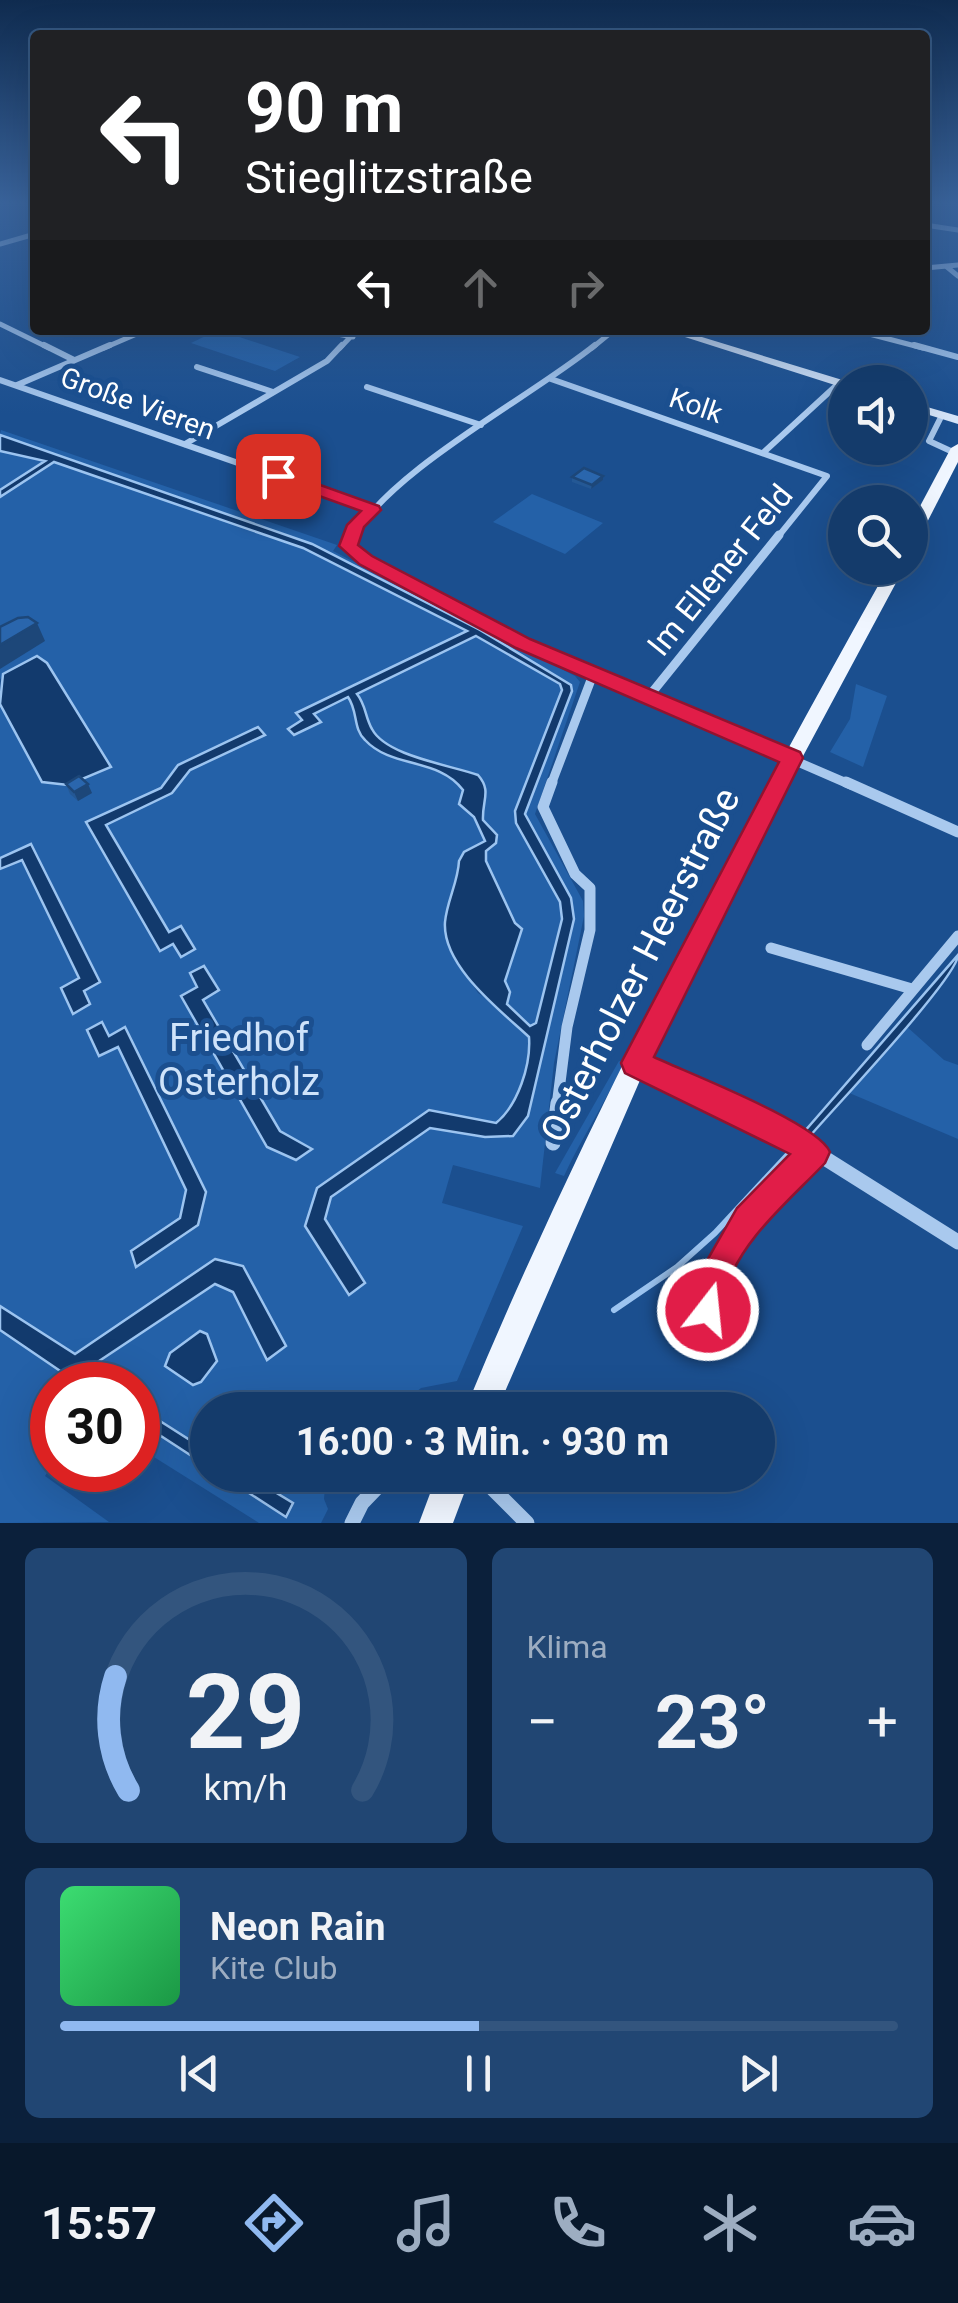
<!DOCTYPE html>
<html lang="de">
<head>
<meta charset="utf-8">
<style>
	body { margin:0; font-family:Roboto,sans-serif; background:#214673; color:#f1f3f6; height:100vh; display:flex; flex-direction:column; font-size:38px; white-space:nowrap }
	* { box-sizing:border-box; margin:0 }
	p { font-size:32px; color:#9dadc1 }
	.icon { flex:none; width:55px; height:55px; fill:none; stroke:currentColor; stroke-width:2; stroke-linecap:round; stroke-linejoin:round }
	.map { position:relative; height:1523px; overflow:hidden }
	.drawer { display:flex; flex-direction:column; gap:25px; padding:25px; background:#0b203b; flex:1 }
	.drawer>* { flex:none }
	.banner { position:absolute; left:30px; top:30px; width:900px; height:305px; border-radius:10px; box-shadow:0 10px 40px #0002,0 0 0 2px #33557e; background:#202124; color:#fff; overflow:hidden }
	.controls { position:absolute; left:828px; top:365px; display:grid; gap:20px }
	.controls a { display:grid; place-items:center; width:100px; height:100px; border-radius:50%; background:#143b6b; box-shadow:0 10px 40px #0002,0 0 0 2px #33557e; font-size:50px }
	.speed { position:absolute; left:30px; top:1362px; display:flex; gap:20px; font-size:50px; font-weight:700; text-align:center }
	.speed>* { display:grid; place-content:center; width:130px; height:130px; border-radius:50%; background:#143b6b; box-shadow:0 10px 40px #0002,0 0 0 2px #33557e; line-height:1 }
	.speed .limit { border:15px solid #d22; background:#fff; color:#111 }
	.pin { position:absolute; display:grid; place-items:center; width:85px; height:85px; color:#fff; margin:-42px; border-radius:20px; box-shadow:0 5px 15px #0006 }
	.me { position:absolute; width:110px; margin:-55px; rotate:16deg; stroke-linejoin:round; filter:drop-shadow(0 0 8px #0008) }
	.turn { display:flex; align-items:center; gap:35px; height:210px; padding:0 50px; font-size:45px }
	.turn .icon { width:130px; height:130px; stroke-width:2.5 }
	.turn b { display:block; font-size:70px; line-height:85px }
	.lanes { display:flex; align-items:center; height:95px; padding:0 50px; background:#0003; justify-content:center; gap:50px; direction:ltr }
	.lanes .off { opacity:.35 }
	.big { font-size:75px; font-weight:700; line-height:1.1 }
	.drawer .widget { flex:1; display:flex; flex-direction:column; justify-content:center; gap:15px; min-width:0; padding:0 35px; border-radius:15px; background:#214673 }
	.drawer .dial { align-items:center; gap:0 }
	.dial svg { height:260px; overflow:visible; fill:none; stroke:#33557e; stroke-width:7; stroke-linecap:round; text-anchor:middle }
	.dial text { fill:#f1f3f6; stroke:none }
	.song { display:flex; align-items:center; gap:30px }
	.cover { width:120px; height:120px; border-radius:15px; background:linear-gradient(135deg,hsl(140 70% 55%),hsl(140 70% 35%)) }
	.played { height:10px; border-radius:5px; background:linear-gradient(90deg,#90b9f0 50%,#33557e 50%) }
	.keys { display:flex; justify-content:space-around; direction:ltr }
	.heat { display:flex; justify-content:space-between; align-items:center; font-size:55px; direction:ltr }
	.drawer .tiles { flex:1; display:grid; gap:25px; grid-template-columns:1fr 1fr }
	.widget:last-child { grid-column:span 2 }
	.trip { position:absolute; left:190px; top:1392px; width:585px; height:100px; border-radius:50px; background:#143b6b; box-shadow:0 10px 40px #0002,0 0 0 2px #33557e; font-weight:700; line-height:100px; text-align:center }
	.menu { display:flex; height:160px; justify-content:space-around; align-items:center; background:#08182b; color:#9dadc1 }
	.menu .icon { width:70px; height:70px }
	.menu .selected { color:#90b9f0 }
	.menu b { font-size:45px; color:#f1f3f6 }
	.map>svg:first-child { display:block }
	.green { fill:#2461a8; fill-rule:evenodd }
	.water { fill:#123a6d; stroke:#9cc4f0; stroke-width:2.5; fill-rule:evenodd }
	.lines { fill:none; stroke-linecap:round; stroke-linejoin:round }
	.stream { stroke:#9cc4f0; stroke-width:6 }
	.street-far4 { stroke:#a9c9ee; stroke-width:5 }
	.street-far3 { stroke:#a9c9ee; stroke-width:6 }
	.street-far2 { stroke:#a9c9ee; stroke-width:9 }
	.street-far1 { stroke:#a9c9ee; stroke-width:11 }
	.street { stroke:#a9c9ee; stroke-width:15 }
	.secondary { fill:#d6e6fa; fill-rule:evenodd }
	.primary { fill:#f0f6ff; fill-rule:evenodd }
	.wall { fill:#245895 }
	.shaded-wall { fill:#1d4779 }
	.building { fill:#2a66ad; stroke:#1d4779; stroke-width:2.5 }
	.route { fill:#e11d48; stroke:#92132f; stroke-width:2.5 }
	.labels { text-anchor:middle; stroke-width:10; stroke-linejoin:round; paint-order:stroke }
	.far-street-label { font-size:28px; fill:#fff; stroke:#1b4f8f }
	.street-label { font-size:32px; fill:#fff; stroke:#1b4f8f }
	.near-street-label { font-size:38px; fill:#fff; stroke:#1b4f8f }
	.near-park-label { font-size:38px; fill:#cfe3fa; stroke:#1b4f8f }
</style>
</head>
<body>
<div class="map">
<svg width="958" height="1523" viewBox="0 0 958 1523">
	<rect width="100%" height="100%" fill="#1b4f8f"/>
	<g class="green">
		<path d="M218 330 300 357 275 371 191 343Z"/>
		<path d="M1 430 337 545 333 551 575 676 580 682 535 814 583 901 584 916 554 1063 540 1188 453 1165 442 1203 523 1226 457 1381 421 1388 394 1410H208V1475H326L324 1499 328 1509 321 1523H259L138 1447V1385H52V1465L45 1476 109 1522 0 1523V704L42 782 68 785 110 767 47 663 37 656 0 679V451H14L24 444 0 435ZM485 851 486 861 515 923 505 981 510 992 499 1007 478 993 456 960 445 924 459 861Z"/>
		<path d="M532 494 603 523 565 554 493 522Z"/>
		<path d="M856 684 887 696 863 767 830 752 850 719Z"/>
		<path d="M906 1026 944 1060 958 1065V1139L847 1092Z"/>
		<path d="M619 1061 624 1063C605 1103 582 1137 564 1176L555 1173Z"/>
	</g>
	<g class="water">
		<path d="M0 435 312 544 480 630 571 685 572 691 525 814 571 898 574 919 528 1116 513 1136 485 1137 430 1128 331 1197 325 1219 365 1283 349 1295 305 1226 317 1188 429 1110 496 1123C518 1105 531 1065 529 1037 500 1010 442 966 445 922 447 901 458 882 459 861L464 852 485 841 474 817 459 804 463 790C438 757 392 769 365 740 353 729 358 711 348 697L314 714 321 722 294 735 288 729 302 720 296 713 467 631 303 548 54 462 0 497V490L45 461 0 451ZM476 636 560 684 562 690 515 811 516 823 560 902 562 919 536 1023 530 1026 507 1004 510 992 505 981 522 929 515 923 486 861V851L496 843 497 835 483 820C482 800 492 791 478 775 450 765 386 756 372 729 365 717 366 705 357 694Z"/>
		<path d="M37 656 47 663 111 767 68 785 42 782 0 704 3 674Z"/>
		<path d="M258 727 265 735 190 770 172 793 106 825 169 932 181 926 195 949 181 957 173 944 160 951 86 822 161 788 178 765Z"/>
		<path d="M31 844 100 982 84 991 90 1004 73 1014 61 988 79 978 22 860 0 869V858Z"/>
		<path d="M958 955C958 977 833 1109 810 1136L804 1132Z"/>
		<path d="M204 966 219 990 203 1000 280 1131 312 1149 296 1160 267 1147 181 996 197 987 190 973Z"/>
		<path d="M102 1022 109 1036 125 1027 206 1192 198 1225 136 1267 131 1251 180 1218 186 1190 118 1047 99 1056 87 1030Z"/>
		<path d="M215 1259 243 1266 286 1346 267 1360 233 1292 215 1284 72 1379 0 1330V1306L75 1354Z"/>
		<path d="M200 1331 207 1334 217 1361 201 1382 193 1385 165 1366 170 1353Z"/>
		<path d="M138 1407 207 1451V1466L138 1421Z"/>
		<path d="M221 1475H247L293 1503 286 1517Z"/>
	</g>
	<g class="lines">
		<path class="stream" d="M614 1310 677 1267 715 1233 794 1148"/>
		<g class="street-far4">
			<path d="M925 225 958 230"/>
			<path d="M0 244 35 234"/>
			<path d="M947 267 958 276"/>
			<path d="M925 268 958 265"/>
			<path d="M0 324 49 348"/>
			<path d="M317 330 353 337"/>
			<path d="M854 330 923 348"/>
			<path d="M104 348 146 330"/>
			<path d="M340 348 357 330"/>
			<path d="M592 348 614 330"/>
		</g>
		<g class="street-far3">
			<path d="M44 345 74 360"/>
			<path d="M914 345 958 357"/>
			<path d="M197 367 273 392"/>
			<path d="M551 379 827 476 777 538"/>
			<path d="M0 380 373 510"/>
			<path d="M17 385 110 345"/>
			<path d="M367 387 481 425"/>
			<path d="M942 415 929 441 955 453"/>
			<path d="M185 444 327 361 342 345"/>
			<path d="M764 452 839 383"/>
			<path d="M353 538C390 470 531 397 595 345"/>
		</g>
		<g class="street-far2">
			<path d="M354 535 348 546 365 560 523 643 851 785"/>
			<path d="M650 695 779 535"/>
			<path d="M551 785 594 672"/>
		</g>
		<g class="street-far1">
			<path d="M552 782 543 807 575 874 590 888V930L567 1027 557 1106"/>
			<path d="M846 782 958 832"/>
			<path d="M771 948 912 989"/>
			<path d="M867 1045 958 936"/>
			<path d="M636 1063 727 1106"/>
		</g>
		<g class="street">
			<path d="M721 1103 788 1135 958 1242"/>
			<path d="M553 1143 558 1103"/>
			<circle cx="692" cy="1301" r="18"/>
			<path d="M706 1292 749 1220 814 1152"/>
			<path d="M479 1475 527 1523"/>
			<path d="M352 1523 362 1503 389 1475"/>
		</g>
		<g class="secondary">
			<path d="M663 330H679L849 382H845V388L841 387Z"/>
			<path d="M910 402 958 416V424L910 409Z"/>
		</g>
		<g class="primary">
			<path d="M958 444V462L918 540 910 545V525L951 448Z"/>
			<path d="M888 568H904L802 758 644 1071 497 1410H465C585 1119 735 842 888 568Z"/>
			<path d="M437 1475H471L453 1523H419Z"/>
		</g>
	</g>
	<g class="wall">
		<path d="M603 476V480L591 489 572 482V477Z"/>
		<path d="M66 784 92 793 78 801 70 794Z"/>
	</g>
	<g class="shaded-wall">
		<path d="M603 476V480L591 489 592 485Z"/>
		<path d="M37 623 45 641 0 669V645Z"/>
		<path d="M88 784 92 793 78 801 74 792Z"/>
	</g>
	<g class="building">
		<path d="M584 468 603 476 592 485 572 477Z"/>
		<path d="M28 617 37 623 0 645V627L18 618Z"/>
		<path d="M79 776 88 784 74 792 66 784Z"/>
	</g>
	<linearGradient id="sky" x2="0" y2="1"><stop stop-color="#0f2b4f"/><stop offset="0.49" stop-color="#39639b"/><stop offset="1" stop-color="#39639b" stop-opacity="0"/></linearGradient>
	<rect width="958" height="414" fill="url(#sky)"/>
	<path class="route" d="M272 472H284L379 506 381 510 364 527 358 545 372 556 530 639 800 752 803 758 654 1057C688 1073 818 1123 830 1152L825 1163C790 1200 739 1241 725 1292 722 1303 725 1311 721 1322L708 1327 696 1322 689 1292 737 1208 790 1154 625 1073 621 1063 779 762 516 648 359 564 339 546 347 525 361 511 272 479Z"/>
	<g class="labels">
		<g class="far-street-label">
			<text transform="translate(138 403) rotate(20)" y="10">Große Vieren</text>
			<text transform="translate(696 405) rotate(19)" y="10">Kolk</text>
		</g>
		<g class="street-label">
			<text transform="translate(720 570) rotate(-51)" y="11">Im Ellener Feld</text>
		</g>
		<g class="near-street-label">
			<text transform="translate(640 965) rotate(-63)" y="13">Osterholzer Heerstraße</text>
		</g>
		<g class="near-park-label">
			<text x="239" y="1051">Friedhof<tspan x="239" dy="44">Osterholz</tspan></text>
		</g>
	</g>
</svg>
<div class="controls">
<a><svg class="icon" aria-label="sound" viewBox="0 0 24 24"><path d="M4 9h4l5-4v14l-5-4H4zM17 9q2 3 0 6"/></svg></a>
<a><svg class="icon" aria-label="search" viewBox="0 0 24 24"><circle cx="10" cy="10" r="6"/><path d="M15 15l6 6"/></svg></a>
</div>
<div class="speed"><div class="limit">30</div></div>
<div class="pin" style="left:278px;top:476px;background:#d93025"><svg class="icon" aria-label="arrive" viewBox="0 0 24 24"><path d="M6 21V4h12l-3 4 3 4H6"/></svg></div>
<svg class="me" style="left:708px;top:1310px" viewBox="-20 -20 40 40"><circle r="17" fill="#e11d48" stroke="#fff" stroke-width="3"/><path d="M0-11L8 9 0 5-8 9z" fill="#fff"/></svg>
<div class="trip">16:00 · 3 Min. · 930 m</div>
<div class="banner">
<div class="turn"><svg class="icon" aria-label="left" viewBox="0 0 24 24"><path d="M17 20v-9H6M10 6l-5 5 5 5"/></svg><div><b>90 m</b>Stieglitzstraße</div></div>
<div class="lanes"><svg class="icon" aria-label="left" viewBox="0 0 24 24"><path d="M17 20v-9H6M10 6l-5 5 5 5"/></svg><svg class="icon off" aria-label="ahead" viewBox="0 0 24 24"><path d="M12 20V5M6 11l6-6 6 6"/></svg><svg class="icon off" aria-label="right" viewBox="0 0 24 24"><path d="M7 20v-9h11M14 6l5 5-5 5"/></svg></div>
</div>
</div>
<section class="drawer">
<div class="tiles">
<div class="widget dial"><svg viewBox="0 0 100 80">
<path d="M14 69A42 42 0 1 1 86 69"/>
<path d="M14 69A42 42 0 0 1 10 34" stroke="#90b9f0"/>
<text x="50" y="56" font-size="32" font-weight="700">29</text>
<text x="50" y="72" font-size="11">km/h</text>
</svg></div>
<div class="widget"><p>Klima</p>
<div class="heat"><a>−</a><b class="big">23°</b><a>+</a></div>
</div>
<div class="widget">
<div class="song"><i class="cover"></i><div><b>Neon Rain</b><p>Kite Club</p></div></div>
<div class="played"></div>
<div class="keys"><svg class="icon" aria-label="previous" viewBox="0 0 24 24"><path d="M18 5L8 12l10 7zM5 5v14"/></svg><svg class="icon" aria-label="pause" viewBox="0 0 24 24"><path d="M8 5v14M16 5v14"/></svg><svg class="icon" aria-label="next" viewBox="0 0 24 24"><path d="M6 5l10 7-10 7zM19 5v14"/></svg></div>
</div>
</div>
</section>
<nav class="menu">
<b>15:57</b>
<svg class="icon selected" aria-label="directions" viewBox="0 0 24 24"><path d="M12 3l9 9-9 9-9-9zM9 14v-3h6M13 9l2 2-2 2"/></svg>
<svg class="icon" aria-label="music" viewBox="0 0 24 24"><path d="M9 18V5l10-2v13"/><circle cx="6" cy="18" r="3"/><circle cx="16" cy="16" r="3"/></svg>
<svg class="icon" aria-label="phone" viewBox="0 0 24 24"><path d="M5 4h4l2 5-3 2q2 4 5 5l2-3 5 2v4C11 20 4 13 5 4z"/></svg>
<svg class="icon" aria-label="climate" viewBox="0 0 24 24"><path d="M12 3v18M4 7l16 10M4 17L20 7"/></svg>
<svg class="icon" aria-label="car" viewBox="0 0 24 24"><path d="M5 17H2v-5l4-1 3-4h7l3 4 3 1v5h-3M9 17h6M6 11h13"/><circle cx="7" cy="17" r="2"/><circle cx="17" cy="17" r="2"/></svg>
</nav>
</body>
</html>
